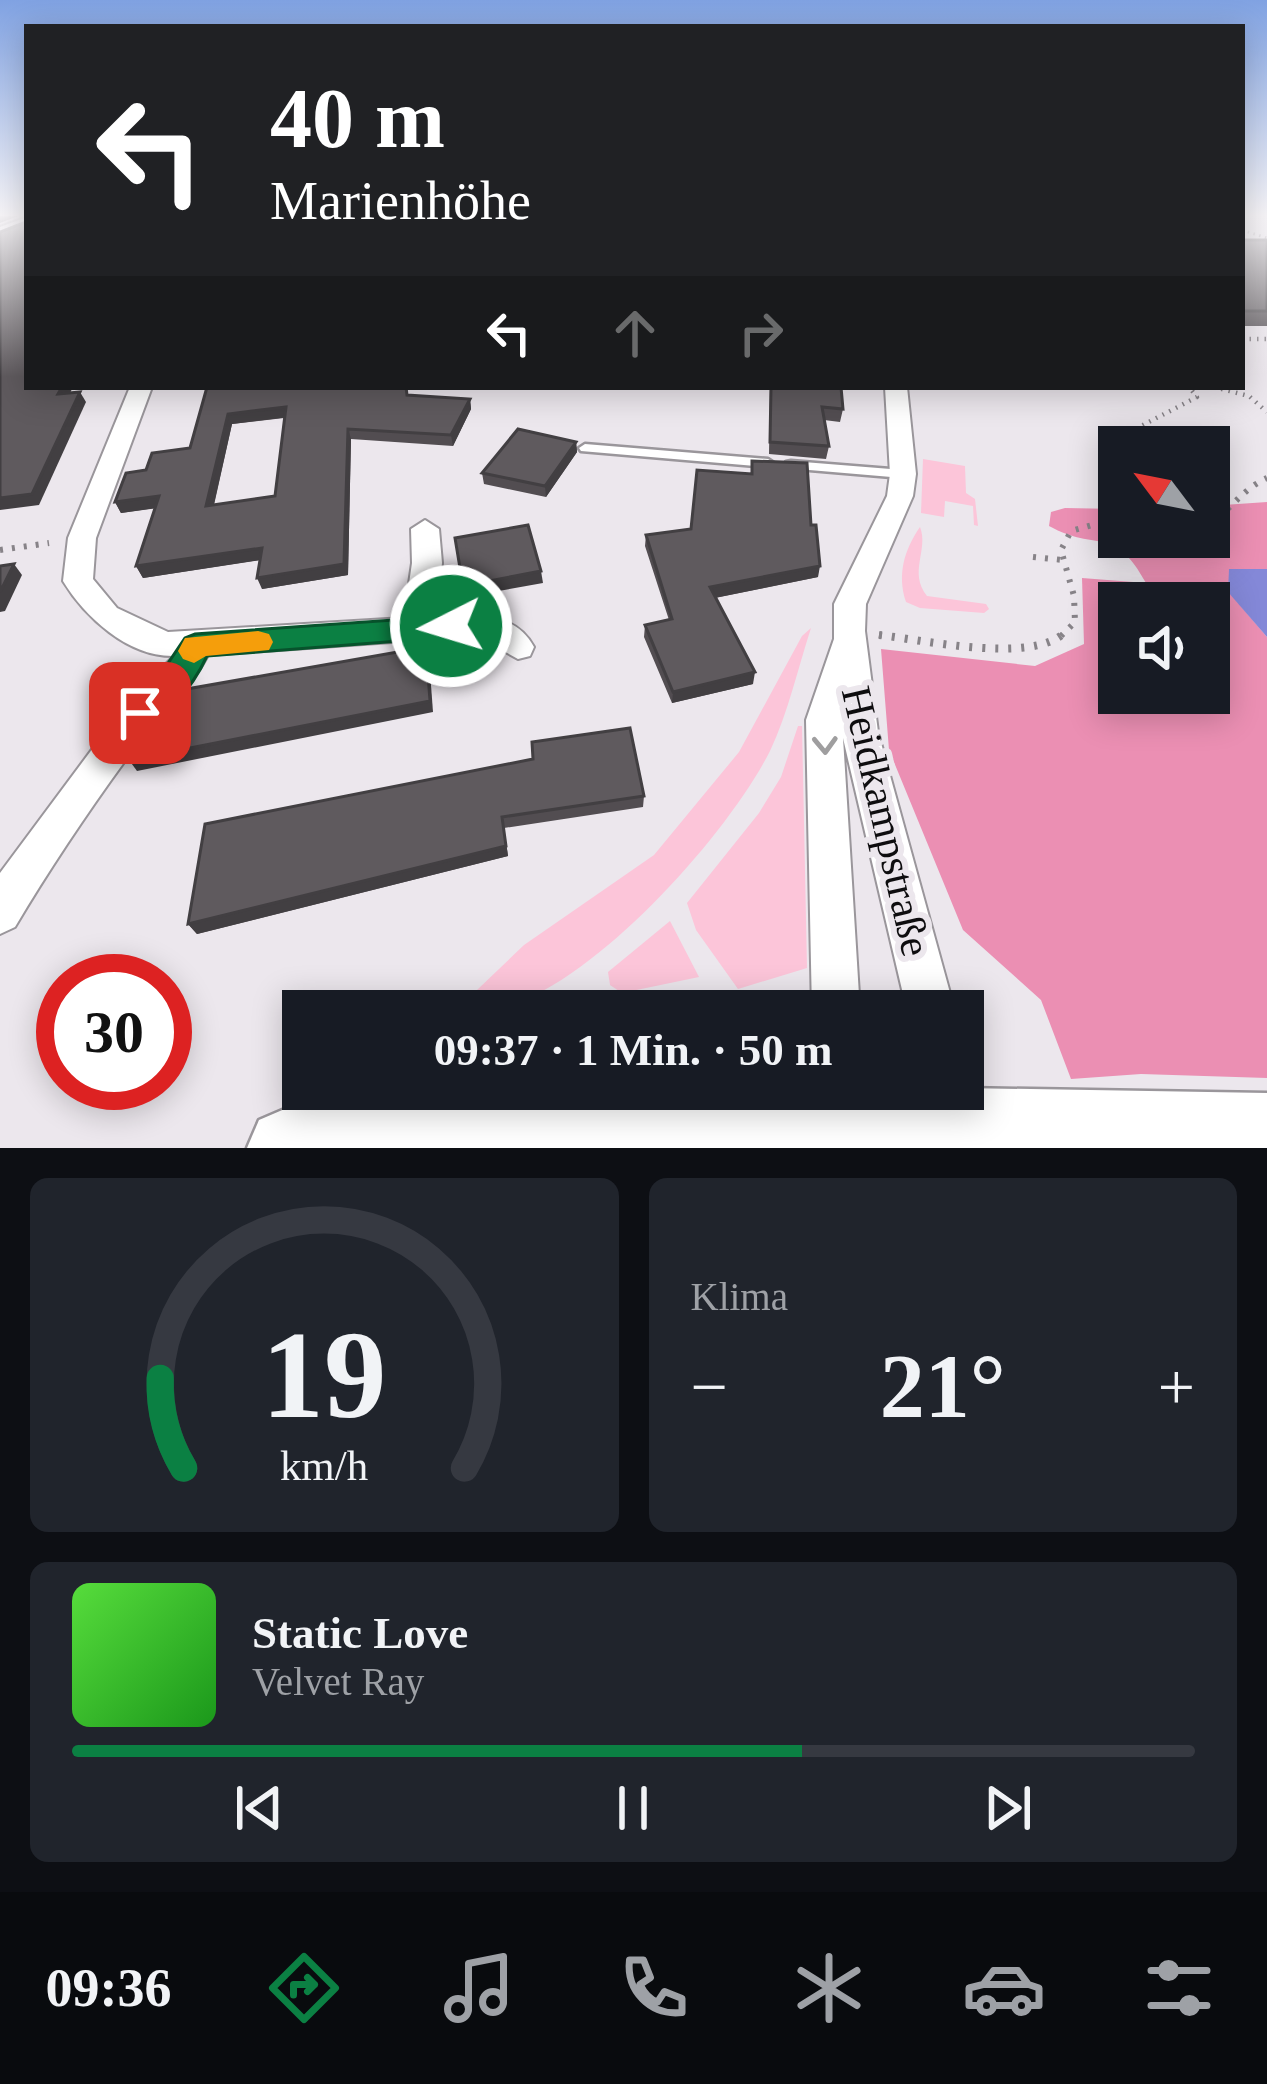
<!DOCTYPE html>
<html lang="de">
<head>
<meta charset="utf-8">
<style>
	body { margin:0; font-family:Georgia,serif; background:#20242c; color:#f1f3f6; height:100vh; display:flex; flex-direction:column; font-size:45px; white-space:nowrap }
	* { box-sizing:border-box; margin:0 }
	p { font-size:39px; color:#9ea1a6 }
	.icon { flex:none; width:66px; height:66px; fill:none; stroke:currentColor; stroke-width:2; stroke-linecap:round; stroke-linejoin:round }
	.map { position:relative; height:1148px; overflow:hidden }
	.sheet { display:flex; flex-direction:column; gap:30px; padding:30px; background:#0d0f14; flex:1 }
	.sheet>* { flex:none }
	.guide { position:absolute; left:24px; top:24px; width:1221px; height:366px; border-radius:0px; box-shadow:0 6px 30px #0003; background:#202124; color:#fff; overflow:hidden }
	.needle { width:78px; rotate:302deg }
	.buttons { position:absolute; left:1098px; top:426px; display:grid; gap:24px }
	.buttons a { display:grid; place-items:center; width:132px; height:132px; border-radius:0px; background:#171b24; box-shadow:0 6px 30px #0003; font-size:60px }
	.speed { position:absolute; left:36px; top:954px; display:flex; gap:24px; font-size:60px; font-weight:700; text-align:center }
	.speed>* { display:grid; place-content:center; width:156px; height:156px; border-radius:50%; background:#171b24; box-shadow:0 6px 30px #0003; line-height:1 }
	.speed .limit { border:18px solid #d22; background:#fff; color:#111 }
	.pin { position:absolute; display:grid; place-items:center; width:102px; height:102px; color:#fff; margin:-51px; border-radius:24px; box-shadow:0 6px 18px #0006 }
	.me { position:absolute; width:132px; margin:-66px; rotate:265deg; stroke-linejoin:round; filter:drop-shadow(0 0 9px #0008) }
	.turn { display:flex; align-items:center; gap:42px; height:252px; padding:0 48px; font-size:54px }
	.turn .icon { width:156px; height:156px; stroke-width:2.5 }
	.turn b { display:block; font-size:84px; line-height:102px }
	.lanes { display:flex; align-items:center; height:114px; padding:0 48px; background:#0003; justify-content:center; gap:60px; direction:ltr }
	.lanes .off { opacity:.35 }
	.big { font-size:90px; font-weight:600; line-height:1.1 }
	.sheet .widget { flex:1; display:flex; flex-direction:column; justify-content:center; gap:18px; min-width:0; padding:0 42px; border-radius:18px; background:#20242c }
	.sheet .dial { align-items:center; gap:0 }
	.dial svg { height:312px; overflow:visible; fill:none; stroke:#363941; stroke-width:7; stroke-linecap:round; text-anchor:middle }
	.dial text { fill:#f1f3f6; stroke:none }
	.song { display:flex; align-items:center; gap:36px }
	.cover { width:144px; height:144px; border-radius:18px; background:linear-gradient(135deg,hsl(110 70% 55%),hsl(120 70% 35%)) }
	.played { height:12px; border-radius:6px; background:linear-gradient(90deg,#0b8043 65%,#363941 65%) }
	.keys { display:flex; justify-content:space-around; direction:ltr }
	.heat { display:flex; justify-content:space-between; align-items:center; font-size:66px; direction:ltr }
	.sheet .tiles { flex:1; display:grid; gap:30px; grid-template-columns:1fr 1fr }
	.widget:last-child { grid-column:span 2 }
	.trip { position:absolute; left:282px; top:990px; width:702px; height:120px; border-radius:0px; background:#171b24; box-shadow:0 6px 30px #0003; font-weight:600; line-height:120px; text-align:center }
	.menu { display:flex; height:192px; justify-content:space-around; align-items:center; background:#090b0e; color:#9ea1a6 }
	.menu .icon { width:84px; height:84px }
	.menu .on { color:#0b8043 }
	.menu b { font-size:54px; color:#f1f3f6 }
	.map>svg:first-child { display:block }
	.green { fill:#fcc5d9 }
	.forest { fill:#eb8fb3; fill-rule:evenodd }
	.water { fill:#8488d8 }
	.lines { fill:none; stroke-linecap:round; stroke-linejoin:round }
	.service-casing { stroke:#9a969b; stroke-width:5 }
	.minor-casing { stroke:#9a969b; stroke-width:4 }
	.primary-casing { stroke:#9a969b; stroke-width:5 }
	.path-far3 { stroke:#878388; stroke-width:3; stroke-dasharray:1.5 4.5; stroke-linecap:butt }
	.path-far2 { stroke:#878388; stroke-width:4.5; stroke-dasharray:1.5 6; stroke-linecap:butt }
	.path-far1 { stroke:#878388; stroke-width:6; stroke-dasharray:3 9; stroke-linecap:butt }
	.path { stroke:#878388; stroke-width:8; stroke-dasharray:3 10; stroke-linecap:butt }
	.service { fill:#fff; fill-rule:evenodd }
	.minor { fill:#fff; fill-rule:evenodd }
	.primary { fill:#fff; fill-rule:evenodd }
	.wall { fill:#524d51; fill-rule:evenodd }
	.shaded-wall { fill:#423f42 }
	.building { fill:#5f5a5e; stroke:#423f42; stroke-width:3; fill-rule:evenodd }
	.oneway { stroke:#9f9e9f }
	.route { fill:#0b8043; stroke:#07532c; stroke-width:3 }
	.slow { fill:#f59e0b }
	.labels { text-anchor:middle; stroke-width:12; stroke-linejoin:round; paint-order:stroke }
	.near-street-label { font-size:42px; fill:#0e0d0f; stroke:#ece7ed }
</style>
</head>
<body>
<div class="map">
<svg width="1267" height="1148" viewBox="0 0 1267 1148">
	<rect width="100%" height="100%" fill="#ece7ed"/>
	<g class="green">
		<path d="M923 459 965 466 966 493 975 499 978 526 974 525 973 506 945 501 944 517 921 513Z"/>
		<path d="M920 527C929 550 908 572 927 596L986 604 989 609 984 613 920 608 906 602C897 575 904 550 920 527Z"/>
		<path d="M811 628C798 668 788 713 770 751 726 837 589 991 492 1011 481 1013 467 1011 455 1011L524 945 654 855 739 752 802 636Z"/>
		<path d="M798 726H802L807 968 738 989 696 930 687 903 759 813 781 777Z"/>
		<path d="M670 921 699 977 622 993 610 985 608 972Z"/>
	</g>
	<path class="forest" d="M1267 502V569H1230L1228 591 1267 637V1078L1141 1074 1071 1079 1041 1000 963 930 889 750 881 649 1035 666 1084 644 1082 578 1146 583C1114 524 1098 553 1049 526L1051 512 1065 508 1119 509V537H1209V506ZM1119 603H1209V693H1119Z"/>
	<path class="water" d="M1229 569H1267V637L1228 592Z"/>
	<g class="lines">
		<g class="service-casing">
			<g id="service">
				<path d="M585 444 768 459 774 463 768 467 581 451 579 448Z"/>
				<path d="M791 461 903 470 909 474 903 478 786 468V462Z"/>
			</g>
		</g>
		<g class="minor-casing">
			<g id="minor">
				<path d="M27 217V228L0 238V227Z"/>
				<path d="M130 387H152L96 538 93 579 117 608 168 632 404 618 412 563 411 529 425 520 439 529 442 563 436 616C471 613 515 611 534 647L530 656 518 659 477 636 208 655C193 685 169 701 150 727 102 791 56 858 15 927L0 934V873L125 705 174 656C128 657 85 617 63 581L68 538Z"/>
				<path d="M885 387H907L916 474 913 496 866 604 865 631 878 732 955 1011H907L843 738 860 1011H812L806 720 834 639V604L887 496 890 474Z"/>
			</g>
		</g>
		<g class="primary-casing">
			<path id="primary" d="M963 1088 1267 1093V1148H247L259 1120 287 1108Z"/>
		</g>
		<path class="path-far3" d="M1242 230 1267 238"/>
		<g class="path-far2">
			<path d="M1242 339H1267"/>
			<path d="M1214 387 1249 396 1267 412"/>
			<path d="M1116 439 1197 397 1189 387"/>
		</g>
		<g class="path-far1">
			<path d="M1209 524C1232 509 1241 490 1267 478"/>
			<path d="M0 550 49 543"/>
			<path d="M1033 557 1063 560"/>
			<path d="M879 635 885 636"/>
			<path d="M1061 636 1075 622 1074 596 1061 550 1071 531 1092 525 1119 527"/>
		</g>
		<path class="path" d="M879 635C924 640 1031 664 1064 633"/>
		<use href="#service" class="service"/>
		<use href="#minor" class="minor"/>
		<use href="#primary" class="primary"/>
	</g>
	<g class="wall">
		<rect x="1242" y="240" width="25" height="86"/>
		<path d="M207 387 470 399 471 409 453 446 351 439 348 575 262 589 260 560 143 578 136 566 155 508 121 513 115 502 146 470 190 448ZM284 418 275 496 214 505 232 424Z"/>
		<path d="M770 387H841L843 409 840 422 824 420 829 446 826 459 769 454Z"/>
		<path d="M576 442 577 452 546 497 484 484 482 473Z"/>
		<path d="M752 461 811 525 818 577 715 598 753 684 672 703 644 637 645 625 669 620 645 546 646 535 691 529 751 474Z"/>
		<path d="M644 796 643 807 504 828 508 856 197 934 188 924 205 824Z"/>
	</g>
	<g class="shaded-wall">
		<path d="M0 216H18L0 223Z"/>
		<path d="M62 387H73L64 405 58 394Z"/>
		<path d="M80 392 86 402 39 505 0 510V498Z"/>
		<path d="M470 399 471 409 453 446 451 435Z"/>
		<path d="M286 407 289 417 232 424 211 517 206 506 228 414Z"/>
		<path d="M348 429 351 439 348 575 262 589 257 578Z"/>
		<path d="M576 442 577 452 546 497 545 486Z"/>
		<path d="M159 496 165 507 121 513 115 502Z"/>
		<path d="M262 548 267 559 143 578 136 566Z"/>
		<path d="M14 564 22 575 5 611 0 612V592Z"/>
		<path d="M820 566 818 577 709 599 710 587Z"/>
		<path d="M541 571 543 583 465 597 463 586Z"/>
		<path d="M426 647 429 658 433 712 137 771 129 760Z"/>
		<path d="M755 672 753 684 672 703 673 692Z"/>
		<path d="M504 828 508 856 197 934 188 924Z"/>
	</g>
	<g class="building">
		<path d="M27 216V387H62L58 394 80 392 32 494 0 498V232L26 222Z"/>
		<rect x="1242" y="240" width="25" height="71"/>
		<path d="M207 387H406L407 395 470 399 451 435 348 429 344 564 257 578 262 548 136 566 159 496 115 502 126 473 146 470 152 453 190 448ZM286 407 275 496 206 506 228 414Z"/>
		<path d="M771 387H841L843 409 822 407 829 446 770 442Z"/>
		<path d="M518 429 576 442 545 486 482 473Z"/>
		<path d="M752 461 807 463 811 525H816L820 566 710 587 755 672 673 692 645 625 672 619 646 535 691 529 697 470 752 474Z"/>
		<path d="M528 525 541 571 463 586 455 538Z"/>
		<path d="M14 564 0 592V566Z"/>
		<path d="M426 647 430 701 129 760 136 731 170 692Z"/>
		<path d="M630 728 644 796 502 817 506 846 188 924 205 824 533 759 532 742Z"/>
	</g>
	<defs><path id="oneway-chevron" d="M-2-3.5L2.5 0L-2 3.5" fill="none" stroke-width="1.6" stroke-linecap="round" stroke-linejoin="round" transform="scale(3)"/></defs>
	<use class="oneway" href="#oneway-chevron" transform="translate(825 745) rotate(88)"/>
	<linearGradient id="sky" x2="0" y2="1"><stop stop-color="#80a2e2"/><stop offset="0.57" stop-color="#f6f4f7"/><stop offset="1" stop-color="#f6f4f7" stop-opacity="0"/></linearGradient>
	<rect width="1267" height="377" fill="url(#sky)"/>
	<path class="route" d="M451 616 465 626 451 637 207 656C195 682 161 733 128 722L124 713 156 681 185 638 195 634Z"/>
	<path class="slow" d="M258 631 269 634 273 642 269 650 206 656 194 663 183 659 178 651 185 638Z"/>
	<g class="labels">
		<g class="near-street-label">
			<text transform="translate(887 821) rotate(77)" y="15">Heidkampstraße</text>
		</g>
	</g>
</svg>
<div class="buttons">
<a><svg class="needle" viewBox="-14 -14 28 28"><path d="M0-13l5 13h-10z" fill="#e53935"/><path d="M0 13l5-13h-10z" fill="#9ea1a6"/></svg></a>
<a><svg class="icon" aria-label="sound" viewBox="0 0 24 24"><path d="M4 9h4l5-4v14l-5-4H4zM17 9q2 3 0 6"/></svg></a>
</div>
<div class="speed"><div class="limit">30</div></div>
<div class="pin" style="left:140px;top:713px;background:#d93025"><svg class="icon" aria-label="arrive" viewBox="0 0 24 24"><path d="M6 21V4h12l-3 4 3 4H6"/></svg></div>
<svg class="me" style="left:451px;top:626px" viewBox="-20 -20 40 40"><circle r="17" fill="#0b8043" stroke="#fff" stroke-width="3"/><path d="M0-11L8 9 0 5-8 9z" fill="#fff"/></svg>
<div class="trip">09:37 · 1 Min. · 50 m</div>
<div class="guide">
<div class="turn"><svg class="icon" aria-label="left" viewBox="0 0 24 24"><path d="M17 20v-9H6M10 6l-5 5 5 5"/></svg><div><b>40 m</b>Marienhöhe</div></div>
<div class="lanes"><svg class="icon" aria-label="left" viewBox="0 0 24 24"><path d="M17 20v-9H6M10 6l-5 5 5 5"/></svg><svg class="icon off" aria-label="ahead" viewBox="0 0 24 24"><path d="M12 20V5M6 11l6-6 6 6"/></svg><svg class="icon off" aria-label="right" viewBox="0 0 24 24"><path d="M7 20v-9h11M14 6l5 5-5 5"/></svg></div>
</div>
</div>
<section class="sheet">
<div class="tiles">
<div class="widget dial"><svg viewBox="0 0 100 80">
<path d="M14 69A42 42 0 1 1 86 69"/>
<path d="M14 69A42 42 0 0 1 8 46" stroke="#0b8043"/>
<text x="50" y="56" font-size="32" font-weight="700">19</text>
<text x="50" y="72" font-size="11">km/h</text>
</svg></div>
<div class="widget"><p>Klima</p>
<div class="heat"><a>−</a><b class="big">21°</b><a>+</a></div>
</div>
<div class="widget">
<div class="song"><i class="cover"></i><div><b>Static Love</b><p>Velvet Ray</p></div></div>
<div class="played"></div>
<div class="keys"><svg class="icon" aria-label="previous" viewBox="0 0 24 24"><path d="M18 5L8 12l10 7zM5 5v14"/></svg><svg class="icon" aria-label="pause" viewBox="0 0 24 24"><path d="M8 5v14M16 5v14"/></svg><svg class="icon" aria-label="next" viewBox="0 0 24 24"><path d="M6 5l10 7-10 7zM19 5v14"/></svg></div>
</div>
</div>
</section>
<nav class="menu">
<b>09:36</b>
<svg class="icon on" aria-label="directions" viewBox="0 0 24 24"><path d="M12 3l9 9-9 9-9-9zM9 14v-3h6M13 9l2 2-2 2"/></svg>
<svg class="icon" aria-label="music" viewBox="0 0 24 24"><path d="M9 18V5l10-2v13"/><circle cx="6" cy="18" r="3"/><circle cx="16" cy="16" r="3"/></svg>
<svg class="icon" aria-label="phone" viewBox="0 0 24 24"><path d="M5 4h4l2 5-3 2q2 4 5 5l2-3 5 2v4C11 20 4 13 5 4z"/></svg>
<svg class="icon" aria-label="climate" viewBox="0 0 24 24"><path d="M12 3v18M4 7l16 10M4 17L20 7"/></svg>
<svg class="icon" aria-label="car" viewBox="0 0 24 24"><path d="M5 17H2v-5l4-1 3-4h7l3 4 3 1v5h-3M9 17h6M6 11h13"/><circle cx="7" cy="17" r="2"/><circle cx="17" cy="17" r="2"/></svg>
<svg class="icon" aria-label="filters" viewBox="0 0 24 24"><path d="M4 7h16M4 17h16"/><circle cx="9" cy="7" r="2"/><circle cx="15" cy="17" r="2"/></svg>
</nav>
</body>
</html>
